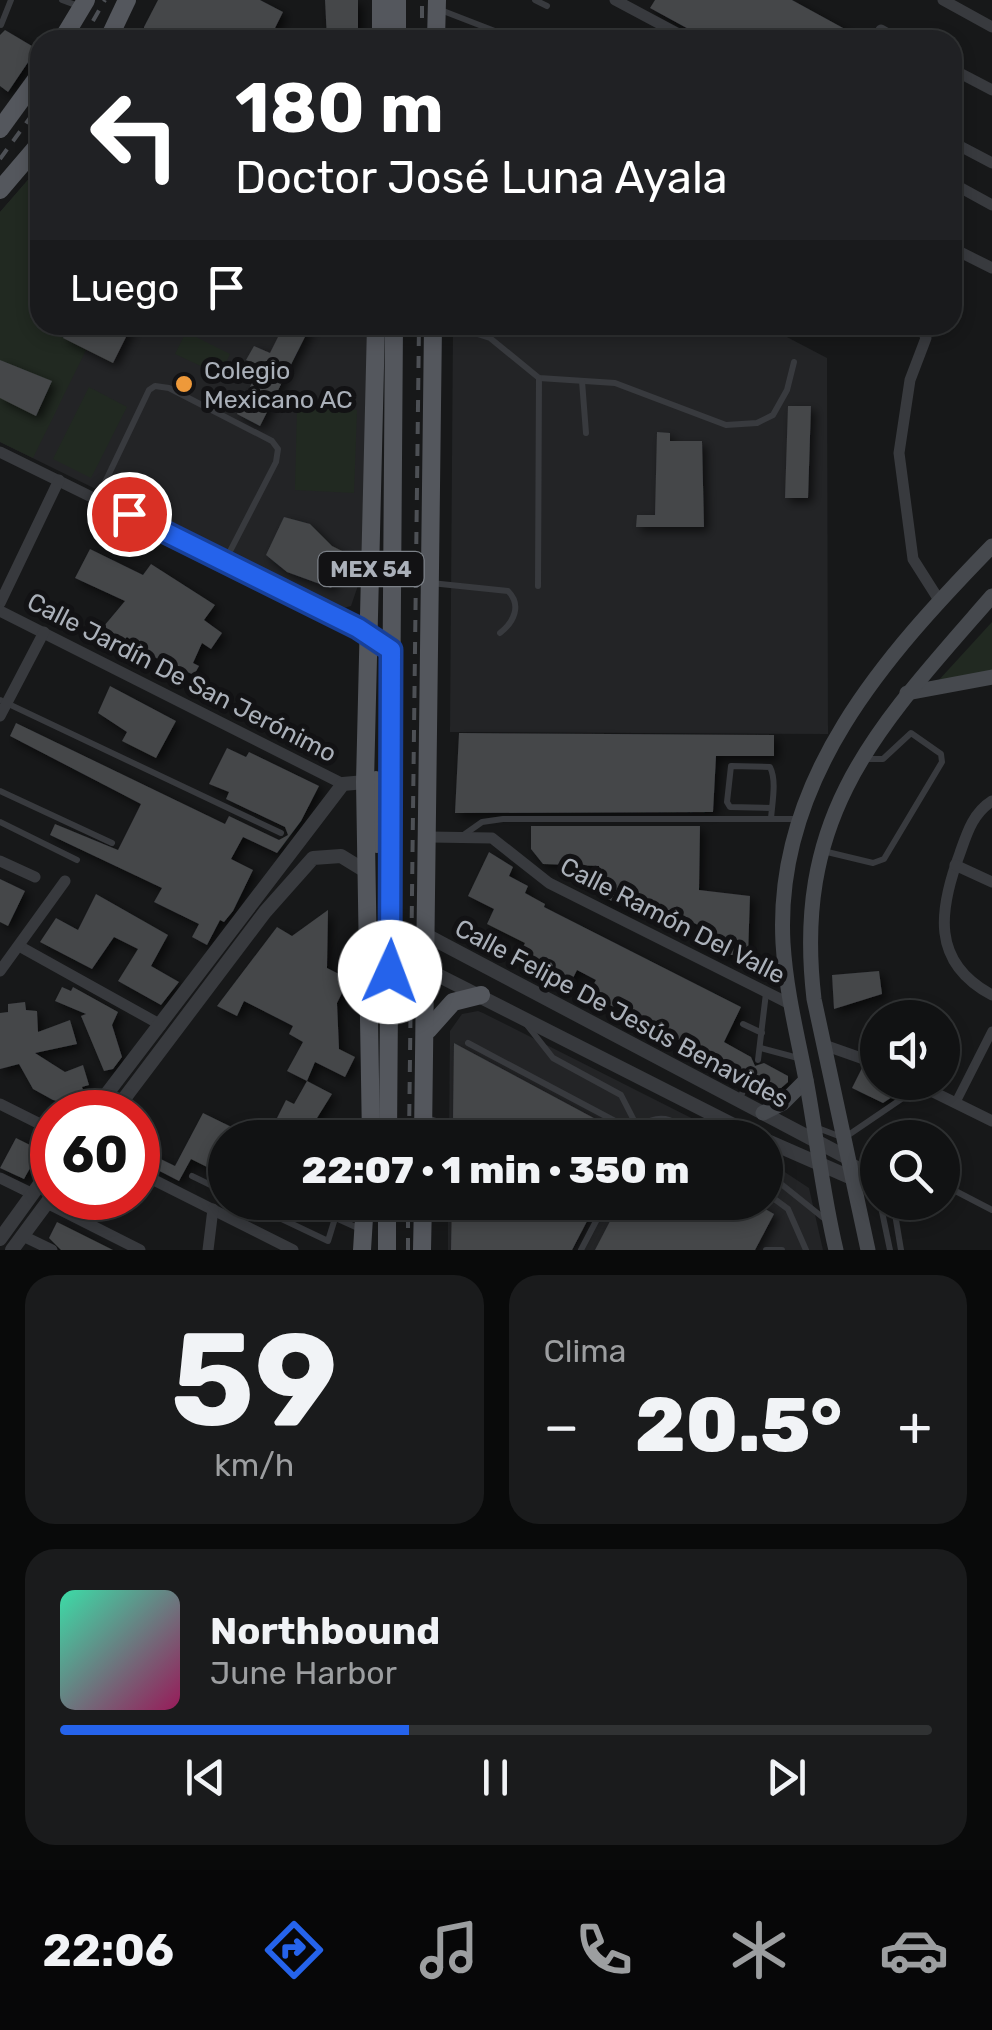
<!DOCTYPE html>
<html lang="es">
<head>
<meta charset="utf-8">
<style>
	body { margin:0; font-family:Rubik,sans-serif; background:#1a1b1c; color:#f1f3f6; height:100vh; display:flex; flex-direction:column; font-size:38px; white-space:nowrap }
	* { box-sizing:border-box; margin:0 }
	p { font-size:32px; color:#9c9ea0 }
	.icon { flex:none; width:55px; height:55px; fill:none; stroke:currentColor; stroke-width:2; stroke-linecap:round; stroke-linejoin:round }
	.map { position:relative; height:1250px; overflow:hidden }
	.drawer { display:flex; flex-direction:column; gap:25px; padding:25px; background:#090a0a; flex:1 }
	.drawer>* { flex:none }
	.guide { position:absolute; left:30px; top:30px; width:932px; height:305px; border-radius:30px; box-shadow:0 5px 15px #0003,0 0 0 2px #303233; background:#202124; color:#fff; overflow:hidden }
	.fabs { position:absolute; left:860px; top:1000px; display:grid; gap:20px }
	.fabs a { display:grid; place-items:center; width:100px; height:100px; border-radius:50%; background:#111213; box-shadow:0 5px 15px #0003,0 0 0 2px #303233; font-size:50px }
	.speed { position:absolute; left:30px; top:1090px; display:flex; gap:20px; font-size:50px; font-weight:700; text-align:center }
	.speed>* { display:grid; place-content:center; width:130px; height:130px; border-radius:50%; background:#111213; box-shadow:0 5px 15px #0003,0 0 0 2px #303233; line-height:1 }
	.speed .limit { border:15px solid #d22; background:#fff; color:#111 }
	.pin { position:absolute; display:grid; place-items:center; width:85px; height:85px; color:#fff; margin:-42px; border:5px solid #fff; border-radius:50%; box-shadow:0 2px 10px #0007 }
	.me { position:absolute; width:110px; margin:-55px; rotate:2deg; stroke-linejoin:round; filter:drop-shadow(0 0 8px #0008) }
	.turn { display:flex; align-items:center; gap:35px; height:210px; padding:0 40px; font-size:45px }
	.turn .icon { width:130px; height:130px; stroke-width:2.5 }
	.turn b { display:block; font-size:70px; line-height:85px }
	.then { display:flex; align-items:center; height:95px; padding:0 40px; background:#0003; gap:20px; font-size:38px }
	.big { font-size:75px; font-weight:800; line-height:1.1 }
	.drawer .tile { flex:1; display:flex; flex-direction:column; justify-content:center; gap:15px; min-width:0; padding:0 35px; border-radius:30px; background:#1a1b1c }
	.drawer .dial { align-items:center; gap:0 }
	.dial b { font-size:130px; line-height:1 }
	.song { display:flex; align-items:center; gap:30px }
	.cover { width:120px; height:120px; border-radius:15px; background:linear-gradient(135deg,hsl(160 70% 55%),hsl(330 70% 35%)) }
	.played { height:10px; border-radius:5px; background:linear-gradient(90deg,#2563eb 40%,#303233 40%) }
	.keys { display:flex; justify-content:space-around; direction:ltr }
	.heat { display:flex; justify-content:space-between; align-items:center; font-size:55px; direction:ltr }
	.drawer .tiles { flex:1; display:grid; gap:25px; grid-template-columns:1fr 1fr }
	.tile:last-child { grid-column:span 2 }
	.trip { position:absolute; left:208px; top:1120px; width:575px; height:100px; border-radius:50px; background:#111213; box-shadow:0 5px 15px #0003,0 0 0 2px #303233; font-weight:800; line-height:100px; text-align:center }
	.tabs { display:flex; height:160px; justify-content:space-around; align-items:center; background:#070708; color:#9c9ea0 }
	.tabs .icon { width:70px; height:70px }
	.tabs .selected { color:#2563eb }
	.tabs b { font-size:45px; color:#f1f3f6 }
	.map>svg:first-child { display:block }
	.built { fill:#232426 }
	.green { fill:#212921 }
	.building { fill:#444649; filter:url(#shadow) }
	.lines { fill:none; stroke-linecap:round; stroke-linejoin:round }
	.service { stroke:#383a3e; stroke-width:6 }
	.pedestrian { stroke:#383a3e; stroke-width:9 }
	.minor { stroke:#383a3e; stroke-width:11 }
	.tertiary { stroke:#383a3e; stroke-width:14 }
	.secondary { stroke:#46494e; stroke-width:15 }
	.primary { stroke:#54575d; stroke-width:18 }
	.rail { stroke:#4d5055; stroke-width:4; stroke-dasharray:12 10; stroke-linecap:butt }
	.route-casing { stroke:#184099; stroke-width:25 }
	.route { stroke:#2563eb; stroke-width:18 }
	.poi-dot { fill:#ee993a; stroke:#121214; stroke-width:4 }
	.labels { text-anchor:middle; stroke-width:10; stroke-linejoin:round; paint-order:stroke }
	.shield { fill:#121214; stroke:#7c8188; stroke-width:2.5 }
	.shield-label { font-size:22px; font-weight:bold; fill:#aab0b9 }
	.poi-label { font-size:25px; fill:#aab0b9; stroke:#121214; text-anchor:start }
	.street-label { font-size:25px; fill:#aab0b9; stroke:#121214 }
</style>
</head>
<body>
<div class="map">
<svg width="992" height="1250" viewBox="0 0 992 1250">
	<defs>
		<filter id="shadow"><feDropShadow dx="4.5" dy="4.5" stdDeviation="5" flood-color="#0009"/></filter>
	</defs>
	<rect width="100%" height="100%" fill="#171819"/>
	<g class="built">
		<path d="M40 166V325H369L365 565 351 606 340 609 0 442V212Z"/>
		<path d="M453 325H764L827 358 828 734 450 732Z"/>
		<path d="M478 1011 483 1013 729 1137 449 1138 450 1031 462 1014Z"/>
		<path d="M765 1159 809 1188 823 1250H448V1203L765 1202Z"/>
	</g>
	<g class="green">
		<path d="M40 166V325H69L63 338 86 350 33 458 0 442V212Z"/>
		<path d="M186 332 230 354 220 375 175 354Z"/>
		<path d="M89 387 127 407 91 478 53 459Z"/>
		<path d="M297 408 357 410 354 493 295 490Z"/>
		<path d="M992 622V673L938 681Z"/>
	</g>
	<g class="building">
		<path d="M158 0H260L283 12 269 40H143L144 27Z"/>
		<path d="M325 0H358V40H327Z"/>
		<path d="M655 0H792L865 40H701L694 32 650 8Z"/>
		<path d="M5 30 37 49 8 92 0 86V35Z"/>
		<path d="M69 325 78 328 132 325 113 363 63 338Z"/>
		<path d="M284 325H311L260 426 237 414 260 366 246 360 254 346 270 353Z"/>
		<path d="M0 360 52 381 36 416 0 398Z"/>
		<path d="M788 406H811L808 498H785Z"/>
		<path d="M657 432 670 433V441H702L704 527H636L637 515H655Z"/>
		<path d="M284 517 310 524 332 546 348 554 331 588 287 572 266 555Z"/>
		<path d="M90 549 143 575 151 564 215 605 204 620 222 633 211 649 202 643 193 663 199 666 194 675 154 657 127 637 123 641 104 626 125 601 75 578Z"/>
		<path d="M110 686 176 721 156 758 122 741 127 732 98 713Z"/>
		<path d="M16 723 225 824 229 816 279 840 288 835 285 827 226 799 229 792 209 784 227 748 246 757 249 752 319 786 301 821 277 853 243 837 231 859 253 870 233 911 224 922 220 920 207 945 192 937 199 924 154 902 162 888 50 835 55 824 118 850 141 804 10 736Z"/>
		<path d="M459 733 774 735V756H716L713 812 455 813Z"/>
		<path d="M531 826H700L699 890 750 896 748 955H715V946L697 945 698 925 635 894V912L599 895V866L543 864 531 849Z"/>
		<path d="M489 852 513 867 509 876 528 886 525 893 545 904 544 907 741 1007 724 1042 751 1057 755 1066 764 1063 788 1076V1082L772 1096 753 1086 751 1077 741 1080 716 1068 720 1061 588 994 596 980 577 970 569 986 516 961 525 943 487 924 494 909 468 896Z"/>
		<path d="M0 879 25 891 8 926 0 922Z"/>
		<path d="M96 894 168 935 151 966 179 982 161 1005 118 981 138 949 114 937 92 969 40 942 56 918 78 930Z"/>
		<path d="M328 910 327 968 349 979 337 1003 339 1049 355 1057 345 1077 315 1062 307 1081 287 1071 303 1042 289 1034 293 1026 244 1001 237 1016 217 1006 277 927 292 936Z"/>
		<path d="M879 971 882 994 834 1009 832 975Z"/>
		<path d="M62 987 71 991 73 987 118 1012 112 1025 122 1057 113 1069 104 1071 81 1016 86 1014 55 1001Z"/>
		<path d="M25 1002 26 1010 37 1011 38 1032 70 1020 77 1044 35 1053 65 1072 83 1065 89 1085 82 1087 86 1097 70 1104 53 1100 33 1089 19 1064 0 1069V1013L8 1012V1004Z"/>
		<path d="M454 1043 465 1049 631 1138H452L461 1127 453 1119Z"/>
		<path d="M862 1068 878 1076V1082L904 1089 883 1103 852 1088Z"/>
		<path d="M307 1081 332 1094 317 1118 322 1138H267L286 1100 294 1104Z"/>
		<path d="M203 1113 254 1138H225V1176L191 1159 179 1181 138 1160V1148L175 1166Z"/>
		<path d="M16 1138 40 1150 24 1179 0 1168Z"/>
		<path d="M452 1202H597L572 1250H451Z"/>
		<path d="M620 1202H753L774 1214 755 1250H595Z"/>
		<path d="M57 1222 113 1250H61L49 1238Z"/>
	</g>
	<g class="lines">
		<g class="service">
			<path d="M62 0 81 7"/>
			<path d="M535 0 547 6"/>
			<path d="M438 9 518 40"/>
			<path d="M1 25 11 0"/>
			<path d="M434 331 471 332 490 338 539 378 615 383 726 425 757 423 773 415 787 390 794 362"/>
			<path d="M582 381 586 433"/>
			<path d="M97 499 149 390 155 386 169 388 272 441 278 449 276 462 225 561"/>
			<path d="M431 583 508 591C522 605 514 622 500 633"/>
			<path d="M538 586 539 378"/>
			<path d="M0 700 281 833"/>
			<path d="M0 791 112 843"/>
			<path d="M771 819C772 803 777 781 770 767L731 766 727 802 730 807 772 808"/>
			<path d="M0 822 77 860"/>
			<path d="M465 834 482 822 503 819H798"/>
			<path d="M823 851 873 863 884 859 942 762 941 754 911 733 883 759H866"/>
			<path d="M743 1024 762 1033"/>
			<path d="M527 1025 553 1058 621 1095 642 1136"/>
			<path d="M468 1043 647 1138"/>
			<path d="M761 1048 798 1058"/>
			<path d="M758 1060 766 993"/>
			<path d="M739 1100 747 1083"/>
			<path d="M427 1118 454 1127"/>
			<path d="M640 1126C666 1109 677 1125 702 1138"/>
			<path d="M815 1127 844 1138 919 1087"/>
			<path d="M852 1161 878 1175"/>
			<path d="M765 1171 826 1220"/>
			<path d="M192 1176 225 1192"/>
			<path d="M853 1178 878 1189"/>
			<path d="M942 1184 992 1210"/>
			<path d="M765 1192 788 1209 806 1250"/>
			<path d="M246 1202 328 1241 340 1202"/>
			<path d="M880 1202 890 1250"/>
			<path d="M893 1202 901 1250"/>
			<path d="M338 1219 360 1229"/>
			<path d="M234 1220 241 1202"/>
			<path d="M581 1250 606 1202"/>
			<path d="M766 1250H782"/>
		</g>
		<path class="pedestrian" d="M956 1102 992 1031"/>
		<g class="minor">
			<path d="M615 0 690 40"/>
			<path d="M943 0 992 27"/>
			<path d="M881 30 899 40"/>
			<path d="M952 69 992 90"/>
			<path d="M956 144 992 163"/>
			<path d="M952 183 992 205"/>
			<path d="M952 248 992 268"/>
			<path d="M920 325 926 338 910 380 899 453 913 559 939 600"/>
			<path d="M0 452 358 628 391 651"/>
			<path d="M0 603 59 480"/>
			<path d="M0 611 343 784"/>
			<path d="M0 716 44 632"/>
			<path d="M992 801C973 813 967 833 960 853 939 909 930 962 992 995"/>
			<path d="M430 837 492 838 549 883 790 1004"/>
			<path d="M0 861 35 877"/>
			<path d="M955 865 992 882"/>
			<path d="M19 946 161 1025"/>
			<path d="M0 971 65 881"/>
			<path d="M824 1045 878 1064"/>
			<path d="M913 1082 992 1121"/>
			<path d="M0 1104 52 1130"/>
			<path d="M138 1172 293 1250"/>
			<path d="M0 1178 33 1194"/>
			<path d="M47 1203 140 1250"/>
			<path d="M23 1236 52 1250"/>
			<path d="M208 1250 213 1209"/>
		</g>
		<g class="tertiary">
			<path d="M369 935 392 931 426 935 848 1158"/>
			<path d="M370 959 412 962 759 1138"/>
			<path d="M93 1112 343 784 365 782"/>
			<path d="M114 1112 265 912 313 858 341 856 367 872"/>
			<path d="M765 1140 852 1178"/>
			<path d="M0 1239 52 1167"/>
			<path d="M12 1250 52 1196"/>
		</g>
		<g class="secondary">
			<path d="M907 693 992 677"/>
			<path d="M763 1113 783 1103 806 1080"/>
			<path d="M836 1250C823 1196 817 1140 807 1085 798 1038 786 992 783 943 774 779 886 655 992 546"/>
			<path d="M868 1250 814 999C792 812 878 727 992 596"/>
		</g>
		<g class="primary">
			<path d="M62 40 86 0"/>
			<path d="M108 40 127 0"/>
			<path d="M381 40V0"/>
			<path d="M397 40V0"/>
			<path d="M436 40 437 0"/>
			<path d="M0 129 40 74"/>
			<path d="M0 190 40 143"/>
			<path d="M376 780 377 844"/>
			<path d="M390 927 425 968"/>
			<path d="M428 1030 453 1002 481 995"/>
			<path d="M371 1138 365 782 376 325"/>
			<path d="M388 1138 394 325"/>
			<path d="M423 1138 433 325"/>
			<path d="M362 1250 365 1202"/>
			<path d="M387 1250V1202"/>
			<path d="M422 1250 423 1202"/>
		</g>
		<g class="rail">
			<path d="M82 40 105 0"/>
			<path d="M422 40V0"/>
			<path d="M0 159 40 104"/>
			<path d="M409 1138 419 325"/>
			<path d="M408 1250V1202"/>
		</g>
	</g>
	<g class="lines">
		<g class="route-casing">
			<path id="route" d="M129 514 358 628 391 650 390 972"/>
		</g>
		<use href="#route" class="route"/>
	</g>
	<circle class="poi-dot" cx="184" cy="384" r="10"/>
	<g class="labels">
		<rect class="shield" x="318.5" y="552" width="105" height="34" rx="8"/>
		<g class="shield-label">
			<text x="371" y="577">MEX 54</text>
		</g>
		<g class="poi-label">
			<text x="204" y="379">Colegio<tspan x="204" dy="29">Mexicano AC</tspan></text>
		</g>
		<g class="street-label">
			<text transform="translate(182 677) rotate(27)" y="9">Calle Jardín De San Jerónimo</text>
			<text transform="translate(673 920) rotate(27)" y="9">Calle Ramón Del Valle</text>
			<text transform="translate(622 1013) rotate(28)" y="9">Calle Felipe De Jesús Benavides</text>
		</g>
	</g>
</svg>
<div class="fabs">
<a><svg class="icon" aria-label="sound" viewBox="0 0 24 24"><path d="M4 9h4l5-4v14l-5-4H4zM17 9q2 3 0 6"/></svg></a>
<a><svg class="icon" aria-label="search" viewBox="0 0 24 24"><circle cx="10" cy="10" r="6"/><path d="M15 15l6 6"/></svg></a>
</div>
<div class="speed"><div class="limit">60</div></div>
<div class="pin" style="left:129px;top:514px;background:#d93025"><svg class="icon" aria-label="arrive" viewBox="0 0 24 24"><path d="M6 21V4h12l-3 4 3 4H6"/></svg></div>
<svg class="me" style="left:390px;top:972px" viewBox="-20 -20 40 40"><circle r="19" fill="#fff"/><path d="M0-13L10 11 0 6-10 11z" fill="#2563eb"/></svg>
<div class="trip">22:07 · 1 min · 350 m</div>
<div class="guide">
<div class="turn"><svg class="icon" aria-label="left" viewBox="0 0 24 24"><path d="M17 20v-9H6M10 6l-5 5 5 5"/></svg><div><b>180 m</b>Doctor José Luna Ayala</div></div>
<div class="then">Luego<svg class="icon" aria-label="arrive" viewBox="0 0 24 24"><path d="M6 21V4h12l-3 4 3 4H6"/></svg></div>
</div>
</div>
<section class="drawer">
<div class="tiles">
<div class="tile dial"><b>59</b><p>km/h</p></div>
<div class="tile"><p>Clima</p>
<div class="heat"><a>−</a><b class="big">20.5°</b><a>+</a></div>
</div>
<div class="tile">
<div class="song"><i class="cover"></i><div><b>Northbound</b><p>June Harbor</p></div></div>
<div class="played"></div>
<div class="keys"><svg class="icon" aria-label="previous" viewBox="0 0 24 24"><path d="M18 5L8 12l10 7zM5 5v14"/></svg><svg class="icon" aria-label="pause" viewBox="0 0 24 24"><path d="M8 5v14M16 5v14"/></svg><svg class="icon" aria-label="next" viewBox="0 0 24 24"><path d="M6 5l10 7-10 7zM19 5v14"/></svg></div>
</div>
</div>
</section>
<nav class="tabs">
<b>22:06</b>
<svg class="icon selected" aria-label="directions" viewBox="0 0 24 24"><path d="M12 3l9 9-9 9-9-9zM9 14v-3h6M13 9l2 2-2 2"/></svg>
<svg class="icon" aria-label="music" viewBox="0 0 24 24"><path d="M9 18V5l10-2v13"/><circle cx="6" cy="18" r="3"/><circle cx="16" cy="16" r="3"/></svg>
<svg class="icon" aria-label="phone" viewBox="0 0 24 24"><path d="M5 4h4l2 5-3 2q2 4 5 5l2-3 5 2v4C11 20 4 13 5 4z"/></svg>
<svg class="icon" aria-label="climate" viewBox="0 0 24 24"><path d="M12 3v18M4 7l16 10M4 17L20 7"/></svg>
<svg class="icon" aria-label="car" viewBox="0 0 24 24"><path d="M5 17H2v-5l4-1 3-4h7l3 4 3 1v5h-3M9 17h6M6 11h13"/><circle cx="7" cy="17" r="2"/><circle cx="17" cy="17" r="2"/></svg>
</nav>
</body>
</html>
